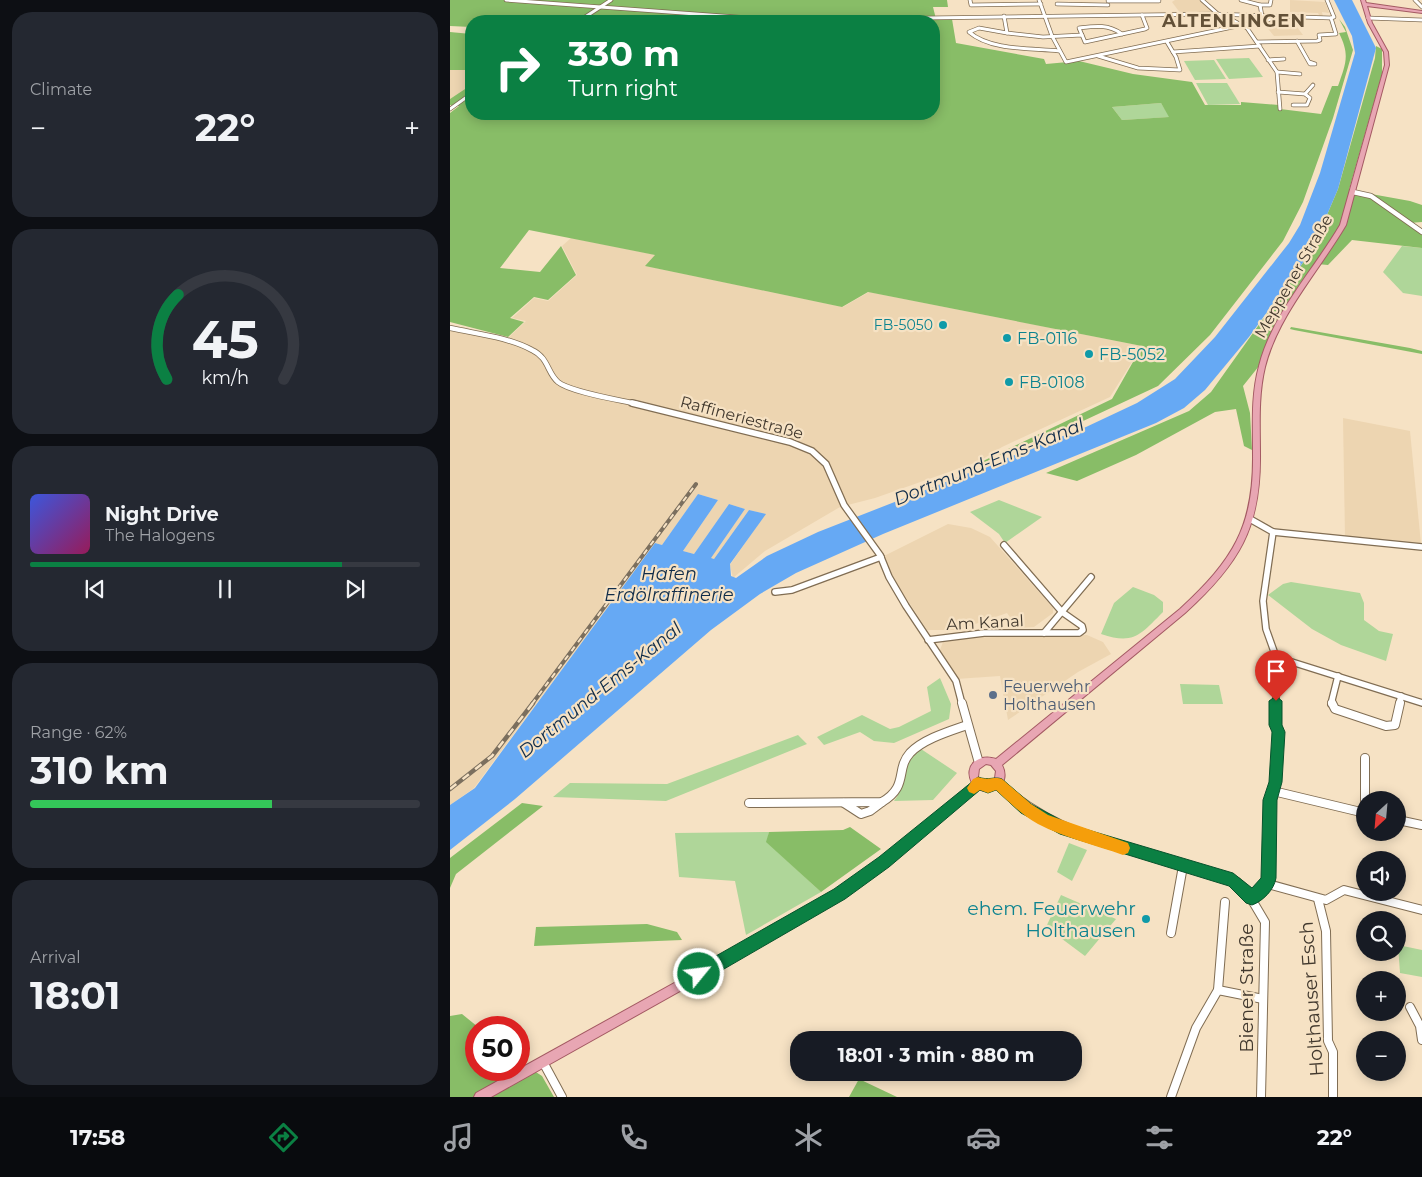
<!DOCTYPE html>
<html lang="en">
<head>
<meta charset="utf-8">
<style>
	body { margin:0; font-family:Montserrat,sans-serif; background:#242831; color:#f1f3f6; height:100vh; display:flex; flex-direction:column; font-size:19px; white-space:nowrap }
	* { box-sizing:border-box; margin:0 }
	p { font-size:16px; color:#9ea1a6 }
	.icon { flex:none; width:28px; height:28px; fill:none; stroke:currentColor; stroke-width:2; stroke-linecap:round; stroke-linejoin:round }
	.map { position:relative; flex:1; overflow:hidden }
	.details { display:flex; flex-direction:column; gap:12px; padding:12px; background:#0d0f14; width:450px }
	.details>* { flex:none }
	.banner { position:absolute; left:15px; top:15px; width:475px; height:105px; border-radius:20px; box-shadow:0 2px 12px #0003; background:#0b8043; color:#fff; overflow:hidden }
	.needle { width:32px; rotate:206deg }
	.buttons { position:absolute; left:906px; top:791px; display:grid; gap:10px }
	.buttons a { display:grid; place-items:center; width:50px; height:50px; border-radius:50%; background:#171b24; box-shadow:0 2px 12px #0003; font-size:25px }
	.speed { position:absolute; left:15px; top:1016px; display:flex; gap:10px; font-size:25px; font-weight:700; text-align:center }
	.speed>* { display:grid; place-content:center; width:65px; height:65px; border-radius:50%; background:#171b24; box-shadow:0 2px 12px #0003; line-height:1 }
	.speed .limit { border:8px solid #d22; background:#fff; color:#111 }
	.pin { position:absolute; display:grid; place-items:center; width:42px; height:42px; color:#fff; margin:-51px -21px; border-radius:50% 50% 50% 0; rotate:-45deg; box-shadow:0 0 5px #0007 }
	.pin .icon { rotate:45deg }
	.me { position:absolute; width:55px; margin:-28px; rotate:61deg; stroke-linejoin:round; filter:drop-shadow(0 0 4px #0008) }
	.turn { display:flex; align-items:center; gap:18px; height:105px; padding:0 20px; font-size:22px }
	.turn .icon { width:65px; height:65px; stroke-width:2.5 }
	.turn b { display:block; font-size:35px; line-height:42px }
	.big { font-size:38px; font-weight:700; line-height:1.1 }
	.details .tile { flex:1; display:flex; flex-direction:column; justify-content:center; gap:8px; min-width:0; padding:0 18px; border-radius:20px; background:#242831 }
	.details .dial { align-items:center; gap:0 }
	.dial svg { height:130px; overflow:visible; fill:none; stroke:#363941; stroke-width:7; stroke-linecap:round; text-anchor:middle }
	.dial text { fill:#f1f3f6; stroke:none }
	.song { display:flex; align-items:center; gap:15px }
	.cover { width:60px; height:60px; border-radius:8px; background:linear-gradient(135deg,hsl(230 70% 55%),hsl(330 70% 35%)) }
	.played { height:5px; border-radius:2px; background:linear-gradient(90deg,#0b8043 80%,#363941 80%) }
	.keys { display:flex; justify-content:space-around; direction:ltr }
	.heat { display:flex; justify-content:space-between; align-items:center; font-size:28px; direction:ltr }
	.charge { height:8px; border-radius:4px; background:linear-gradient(90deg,#34c759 62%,#363941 0) }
	.trip { position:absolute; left:340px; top:1031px; width:292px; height:50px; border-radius:20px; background:#171b24; box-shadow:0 2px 12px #0003; font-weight:700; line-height:50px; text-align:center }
	.dock { display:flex; height:80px; justify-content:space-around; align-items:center; background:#090b0e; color:#9ea1a6 }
	.dock .icon { width:35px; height:35px }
	.dock .current { color:#0b8043 }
	.dock b { font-size:22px; color:#f1f3f6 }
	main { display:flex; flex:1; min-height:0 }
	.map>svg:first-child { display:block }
	.built { fill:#edd5b1 }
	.green { fill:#afd699 }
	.forest { fill:#88bd67; fill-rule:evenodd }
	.water { fill:#66a9f4 }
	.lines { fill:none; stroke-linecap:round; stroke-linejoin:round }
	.minor-far3-casing { stroke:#806d53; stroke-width:4.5 }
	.minor-far2-casing { stroke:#806d53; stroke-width:6 }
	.minor-far1-casing { stroke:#806d53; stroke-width:8 }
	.minor-casing { stroke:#806d53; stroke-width:10 }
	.major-casing { stroke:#a45a63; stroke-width:2 }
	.minor-far3 { stroke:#fff; stroke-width:3 }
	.minor-far2 { stroke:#fff; stroke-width:4.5 }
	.minor-far1 { stroke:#fff; stroke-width:5.5 }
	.minor { stroke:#fff; stroke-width:8 }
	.major { fill:#e8a6b3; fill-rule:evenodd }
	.rail-far1-casing { stroke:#7b6f5e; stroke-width:4 }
	.rail-casing { stroke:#7b6f5e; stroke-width:4.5 }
	.rail-far1 { stroke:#f6e2c4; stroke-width:2; stroke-dasharray:5.5; stroke-linecap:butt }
	.rail { stroke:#f6e2c4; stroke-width:2.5; stroke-dasharray:8; stroke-linecap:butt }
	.route { fill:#0b8043; stroke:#07532c }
	.slow { fill:#f59e0b }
	.culture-dot { fill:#0f9aa8; stroke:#f6e2c4; stroke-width:2 }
	.service-dot { fill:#5c6f8a; stroke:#f6e2c4; stroke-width:2 }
	.labels { text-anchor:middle; stroke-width:4.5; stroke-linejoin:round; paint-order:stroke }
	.far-culture-label { font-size:14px; fill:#0d838f; stroke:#f6e2c4; text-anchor:end }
	.street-label { font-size:16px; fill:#42392e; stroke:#f6e2c4 }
	.culture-label { font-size:16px; fill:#0d838f; stroke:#f6e2c4; text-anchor:start }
	.service-label { font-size:16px; fill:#4e5e75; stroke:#f6e2c4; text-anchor:start }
	.far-district-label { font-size:18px; font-weight:bold; letter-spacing:1px; fill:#635138; stroke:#f6e2c4 }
	.water-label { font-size:18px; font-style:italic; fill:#102c49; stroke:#f6e2c4 }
	.near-culture-label { font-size:19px; fill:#0d838f; stroke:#f6e2c4; text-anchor:end }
	.near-street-label { font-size:19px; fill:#42392e; stroke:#f6e2c4 }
</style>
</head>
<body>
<main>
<section class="details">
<div class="tile"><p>Climate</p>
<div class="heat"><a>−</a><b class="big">22°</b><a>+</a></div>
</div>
<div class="tile dial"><svg viewBox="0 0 100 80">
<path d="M14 69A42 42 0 1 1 86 69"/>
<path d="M14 69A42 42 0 0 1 21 17" stroke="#0b8043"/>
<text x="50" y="56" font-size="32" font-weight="700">45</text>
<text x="50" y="72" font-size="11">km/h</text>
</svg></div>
<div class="tile">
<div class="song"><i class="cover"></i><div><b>Night Drive</b><p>The Halogens</p></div></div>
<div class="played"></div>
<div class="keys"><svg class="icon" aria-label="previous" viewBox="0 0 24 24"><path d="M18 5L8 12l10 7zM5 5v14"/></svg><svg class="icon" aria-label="pause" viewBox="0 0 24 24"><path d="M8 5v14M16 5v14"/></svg><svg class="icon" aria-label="next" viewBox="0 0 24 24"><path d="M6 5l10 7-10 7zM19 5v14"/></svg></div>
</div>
<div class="tile"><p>Range · 62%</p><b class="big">310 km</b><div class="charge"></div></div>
<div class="tile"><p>Arrival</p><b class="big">18:01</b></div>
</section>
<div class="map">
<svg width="972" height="1097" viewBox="0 0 972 1097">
	<rect width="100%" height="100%" fill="#f6e2c4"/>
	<g class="built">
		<path d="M725 0H749L768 13 731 14 722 2Z"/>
		<path d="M840 0 875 2 879 13 872 12 873 17H870L868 13 840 12Z"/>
		<path d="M844 23 853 35 824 36 814 24Z"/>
		<path d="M0 70H21V85L0 99Z"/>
		<path d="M121 238 206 255 196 266 393 307 419 292 692 346 660 397 552 447 530 461 425 498 390 507 315 551 283 578 280 565 315 514 299 510 264 559 260 558 295 509 279 504 244 554 233 551 268 500 248 494 212 545 205 543 24 788 0 805V325L57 339 76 321 62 318 84 298 98 301 127 275 112 246Z"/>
		<path d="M893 418 960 431 971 544 895 537Z"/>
		<path d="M498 524 521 528 540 537 603 608V613L584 627 568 628 557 613 508 630H477L442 576 434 556Z"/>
		<path d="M637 635 653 642 661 654 628 672 558 720 550 676 506 679 490 650 493 642 509 638Z"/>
	</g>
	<g class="green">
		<path d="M799 58 813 77 779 79 766 59Z"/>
		<path d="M764 60 776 79 745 80 734 61Z"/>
		<path d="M746 83H777L790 104 758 105Z"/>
		<path d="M711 103 720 117 672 120 662 107Z"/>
		<path d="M952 246 972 248V296L953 293 933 272Z"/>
		<path d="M549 500 592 517 555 543 549 534 520 512Z"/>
		<path d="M841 582 910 593 914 603V620L929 631 943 634 936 661 891 645 862 629 818 595 833 584Z"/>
		<path d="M683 587 704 595 713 602V612C690 635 684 645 651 634L664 603Z"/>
		<path d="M490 678 501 704 499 719 444 743 424 741 410 732 374 745 367 737 412 715 440 729 449 727 481 711 477 687Z"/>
		<path d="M730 684 769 685 773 704H733Z"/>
		<path d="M348 735 357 744 216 801 103 797 120 783 217 784Z"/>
		<path d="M471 749 507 773 483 800 444 801C458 784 452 759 471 749Z"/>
		<path d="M319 832 317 842 371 892 296 935 285 881 229 877 225 833Z"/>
		<path d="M619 843 637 850 622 881 607 872Z"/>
		<path d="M611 895 666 919 635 956 596 927Z"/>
		<path d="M948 945 972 950V977L950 973Z"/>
	</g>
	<g class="forest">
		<path d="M0 0H497L498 7H483L486 19H502L506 43 594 59 596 64 629 61 683 74 742 82 755 105H791V102L829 105 830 109 871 114 882 86H888C896 63 900 55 889 33L896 32 889 19 895 27 903 50 883 118 853 202 833 241 760 335 708 386 631 422 506 474 662 399 692 346 418 292 392 307 195 266 205 255 79 230 50 268 90 272 111 246 126 275 98 300 84 297 60 318 74 322 58 337 0 322V113L9 106 0 105V99L21 85V114H484V21H21V27L0 26ZM711 103 719 117 672 120 662 107Z"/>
		<path d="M0 32 21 34V70H0Z"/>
		<path d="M926 46 932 49V74L899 190 960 201 972 205V222L959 223 961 227 972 234V248L902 240 878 265 867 264 863 268 809 366 793 386 800 413 802 450 794 446 786 409 765 412 686 455 627 481 596 473 739 411 761 392 862 250 888 189 925 58Z"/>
		<path d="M841 327 960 348 972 351V354L844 330 840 329Z"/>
		<path d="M72 803 93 806 6 874 0 888V858Z"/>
		<path d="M400 827 431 849 371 892 316 842 319 832 393 830Z"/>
		<path d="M197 924 227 932 232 940 84 946 86 927Z"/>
		<path d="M12 1014 28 1027 26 1028V1070H69V1061L92 1076 104 1097H0V1016Z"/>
		<path d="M409 1079 447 1097H399Z"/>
	</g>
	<path class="water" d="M884 0H902L926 48 888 189 862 250 799 337 755 390 734 408 706 423 433 534 346 573 310 594 261 630 65 799 0 850V805L25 788 205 543 212 545 248 494 268 500 233 551 244 554 279 504 295 509 261 558 264 559 299 510 316 514 280 564 281 576 286 578 317 556 368 532 636 427 687 403 725 379 765 337 839 243 850 225 870 173 905 53 902 36Z"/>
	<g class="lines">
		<g class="minor-far3-casing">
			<g id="minor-far3">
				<path d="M56 0 326 20 763 14 881 18"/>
				<path d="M520 0 521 5 591 4"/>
				<path d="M589 0 602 36 616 62 821 19"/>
				<path d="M752 0 769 15"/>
				<path d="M791 0 810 5"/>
				<path d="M965 0 972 7"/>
				<path d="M658 1H709"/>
				<path d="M607 4 658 5"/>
				<path d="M773 15 797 28 827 72 830 109"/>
				<path d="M554 16 557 33 593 37 632 35 635 42 695 29 697 28 692 15"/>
				<path d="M812 16 810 5H820L821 0"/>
				<path d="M918 18 972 20"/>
				<path d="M129 21 161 0"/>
				<path d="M557 33 529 28 519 32C541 51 582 48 609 51"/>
				<path d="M632 35 629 28C645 26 658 24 672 34"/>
				<path d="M847 41 860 64H865L859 62"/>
				<path d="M807 42 867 41 870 40 869 35 886 34 881 18 884 17 877 0"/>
				<path d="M723 52 810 46"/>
				<path d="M648 56 688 68 730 70 726 57 717 42"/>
				<path d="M818 60 834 59"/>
				<path d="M827 72 850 74"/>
				<path d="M828 92 855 94 860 98 857 105H843"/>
				<path d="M855 94 863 85"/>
				<path d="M0 109 21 94"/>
			</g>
		</g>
		<g class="minor-far2-casing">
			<g id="minor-far2">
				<path d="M903 192 921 196 972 232"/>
				<path d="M0 328C27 334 58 337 82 350 99 358 97 373 108 382 120 392 170 400 187 404"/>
			</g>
		</g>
		<g class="minor-far1-casing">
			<g id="minor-far1">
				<path d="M182 403 340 442 362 451 376 464 394 505 430 555 439 577 456 606 506 681 512 704"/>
				<path d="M800 519 823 532 813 601 816 629 826 657V704"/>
				<path d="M823 532 972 547"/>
				<path d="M325 592 342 590 431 557"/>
				<path d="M594 633 641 577"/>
				<path d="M478 640 534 633H629L633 630 632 626 612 612 554 545"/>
				<path d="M826 657 972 703"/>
				<path d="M881 704 888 676"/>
				<path d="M949 704 951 696"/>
			</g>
		</g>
		<g class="minor-casing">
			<g id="minor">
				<path d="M512 703 529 763"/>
				<path d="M882 703 885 709 936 726 945 725 950 703"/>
				<path d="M915 758V800"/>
				<path d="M548 783C615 843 694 851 776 877L787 882 796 890 815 922 811 1097"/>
				<path d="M823 791 915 813"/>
				<path d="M299 803 432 802C459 786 445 770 460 753 473 739 500 731 517 725"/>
				<path d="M394 803 411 814 420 811 432 802"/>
				<path d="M948 820 972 825"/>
				<path d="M818 884 876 900 894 890 972 910"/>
				<path d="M801 898 818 884 819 878 820 799 825 782 828 732 825 717 826 703"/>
				<path d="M868 899 876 931 878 1041 883 1052V1097"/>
				<path d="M721 933 733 866"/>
				<path d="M768 990 775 902"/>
				<path d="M960 1007 970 1026 972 1040"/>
				<path d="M93 1062 112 1097"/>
				<path d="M721 1097 746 1028 768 990 813 999"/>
			</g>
		</g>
		<g class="major-casing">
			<path id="major" d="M911 0H915L916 3 972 11V13L917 6 922 23 938 52 939 65 896 225C869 271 828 315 815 367 808 396 810 425 810 454 811 528 789 564 735 613L552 765C561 783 545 796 528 789L437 865 392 897 337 931 41 1097H24L26 1093 329 925 386 891 431 859 522 783C513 765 529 753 546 759L730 609C783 560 804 527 803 454 803 424 801 395 809 366 822 314 863 271 890 225L935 65 934 52 918 23ZM536 764 541 765 546 771 545 778 540 783H534L528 777 529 769Z"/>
		</g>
		<use href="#minor-far3" class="minor-far3"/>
		<use href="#minor-far2" class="minor-far2"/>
		<use href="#minor-far1" class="minor-far1"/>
		<use href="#minor" class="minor"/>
		<use href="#major" class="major"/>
		<g class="rail-far1-casing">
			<path id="rail-far1" d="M82 704 246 484"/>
		</g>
		<g class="rail-casing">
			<path id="rail" d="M0 789 42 756 83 703"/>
		</g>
		<use href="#rail-far1" class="rail-far1"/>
		<use href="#rail" class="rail"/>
	</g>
	<path class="route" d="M826 696 832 701V725L835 732 832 782 827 800 826 878C824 890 813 901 802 905L796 903 779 886 610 834 571 813 546 790 538 793 530 790 439 867 395 899 255 980 249 982 243 980 241 974 243 969 384 889 429 857 528 777C539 781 544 776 552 779L581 804 618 824 783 873 802 888 811 878 813 800 819 782 822 732 819 725V701Z"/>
	<path class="slow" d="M528 777C539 781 544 776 552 779L581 804 598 815 678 843 680 848 678 853 673 855C645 845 615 838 588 824 572 815 559 802 546 790L538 793 530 790 524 794 519 792 517 788 523 779Z"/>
	<g class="culture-dot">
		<circle cx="493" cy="325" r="5"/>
		<circle cx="557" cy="338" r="5"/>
		<circle cx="639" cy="354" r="5"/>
		<circle cx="559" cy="382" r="5"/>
		<circle cx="696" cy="919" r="5"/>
	</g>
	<circle class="service-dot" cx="543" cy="695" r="5"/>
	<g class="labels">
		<g class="far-culture-label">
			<text x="483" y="330">FB-5050</text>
		</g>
		<g class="street-label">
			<text transform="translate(843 276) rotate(-60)" y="6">Meppener Straße</text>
			<text transform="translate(292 417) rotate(15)" y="6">Raffineriestraße</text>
			<text transform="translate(535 622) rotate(-3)" y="6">Am Kanal</text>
		</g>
		<g class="culture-label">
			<text x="567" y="344">FB-0116</text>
			<text x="649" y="360">FB-5052</text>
			<text x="569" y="388">FB-0108</text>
		</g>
		<g class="service-label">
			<text x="553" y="692">Feuerwehr<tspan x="553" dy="18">Holthausen</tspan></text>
		</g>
		<g class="far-district-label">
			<text x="784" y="27">ALTENLINGEN</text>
		</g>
		<g class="water-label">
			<text transform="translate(539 462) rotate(-22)" y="6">Dortmund-Ems-Kanal</text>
			<text x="219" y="580">Hafen<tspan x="219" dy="21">Erdölraffinerie</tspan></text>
			<text transform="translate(150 690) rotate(-39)" y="6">Dortmund-Ems-Kanal</text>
		</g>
		<g class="near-culture-label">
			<text x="686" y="915">ehem. Feuerwehr<tspan x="686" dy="22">Holthausen</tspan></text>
		</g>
		<g class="near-street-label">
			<text transform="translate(796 988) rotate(-90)" y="7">Biener Straße</text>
			<text transform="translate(861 999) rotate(-94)" y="7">Holthauser Esch</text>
		</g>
	</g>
</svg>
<div class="buttons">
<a><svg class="needle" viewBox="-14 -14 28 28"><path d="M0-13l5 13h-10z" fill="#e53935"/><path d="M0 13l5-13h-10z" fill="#9ea1a6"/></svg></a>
<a><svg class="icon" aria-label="sound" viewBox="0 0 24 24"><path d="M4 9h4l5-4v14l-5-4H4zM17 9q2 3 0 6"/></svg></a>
<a><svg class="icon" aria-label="search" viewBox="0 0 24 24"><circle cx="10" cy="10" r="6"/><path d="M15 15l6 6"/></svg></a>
<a>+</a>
<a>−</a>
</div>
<div class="speed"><div class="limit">50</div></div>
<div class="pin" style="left:826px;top:701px;background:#d93025"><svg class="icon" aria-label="arrive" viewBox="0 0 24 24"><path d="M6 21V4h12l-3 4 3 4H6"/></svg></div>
<svg class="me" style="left:249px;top:974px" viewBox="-20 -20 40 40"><circle r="17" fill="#0b8043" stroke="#fff" stroke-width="3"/><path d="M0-11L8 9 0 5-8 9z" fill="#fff"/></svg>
<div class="trip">18:01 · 3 min · 880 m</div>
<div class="banner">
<div class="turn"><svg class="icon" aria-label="right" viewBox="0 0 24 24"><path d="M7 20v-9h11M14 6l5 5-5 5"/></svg><div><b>330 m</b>Turn right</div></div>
</div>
</div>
</main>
<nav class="dock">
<b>17:58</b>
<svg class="icon current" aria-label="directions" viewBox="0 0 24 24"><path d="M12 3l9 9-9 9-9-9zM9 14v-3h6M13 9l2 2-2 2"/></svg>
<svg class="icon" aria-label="music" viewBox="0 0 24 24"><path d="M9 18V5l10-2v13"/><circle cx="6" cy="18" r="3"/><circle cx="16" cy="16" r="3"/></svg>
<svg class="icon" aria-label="phone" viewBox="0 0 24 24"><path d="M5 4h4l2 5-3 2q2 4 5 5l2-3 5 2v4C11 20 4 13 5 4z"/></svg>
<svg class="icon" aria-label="climate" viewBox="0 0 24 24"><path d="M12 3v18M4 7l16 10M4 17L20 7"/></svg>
<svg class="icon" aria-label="car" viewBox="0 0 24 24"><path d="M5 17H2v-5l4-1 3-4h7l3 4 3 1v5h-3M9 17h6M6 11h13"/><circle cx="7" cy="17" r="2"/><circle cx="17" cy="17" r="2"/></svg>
<svg class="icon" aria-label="filters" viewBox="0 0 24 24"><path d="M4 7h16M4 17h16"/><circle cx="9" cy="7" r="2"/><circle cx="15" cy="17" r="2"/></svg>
<b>22°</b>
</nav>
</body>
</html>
